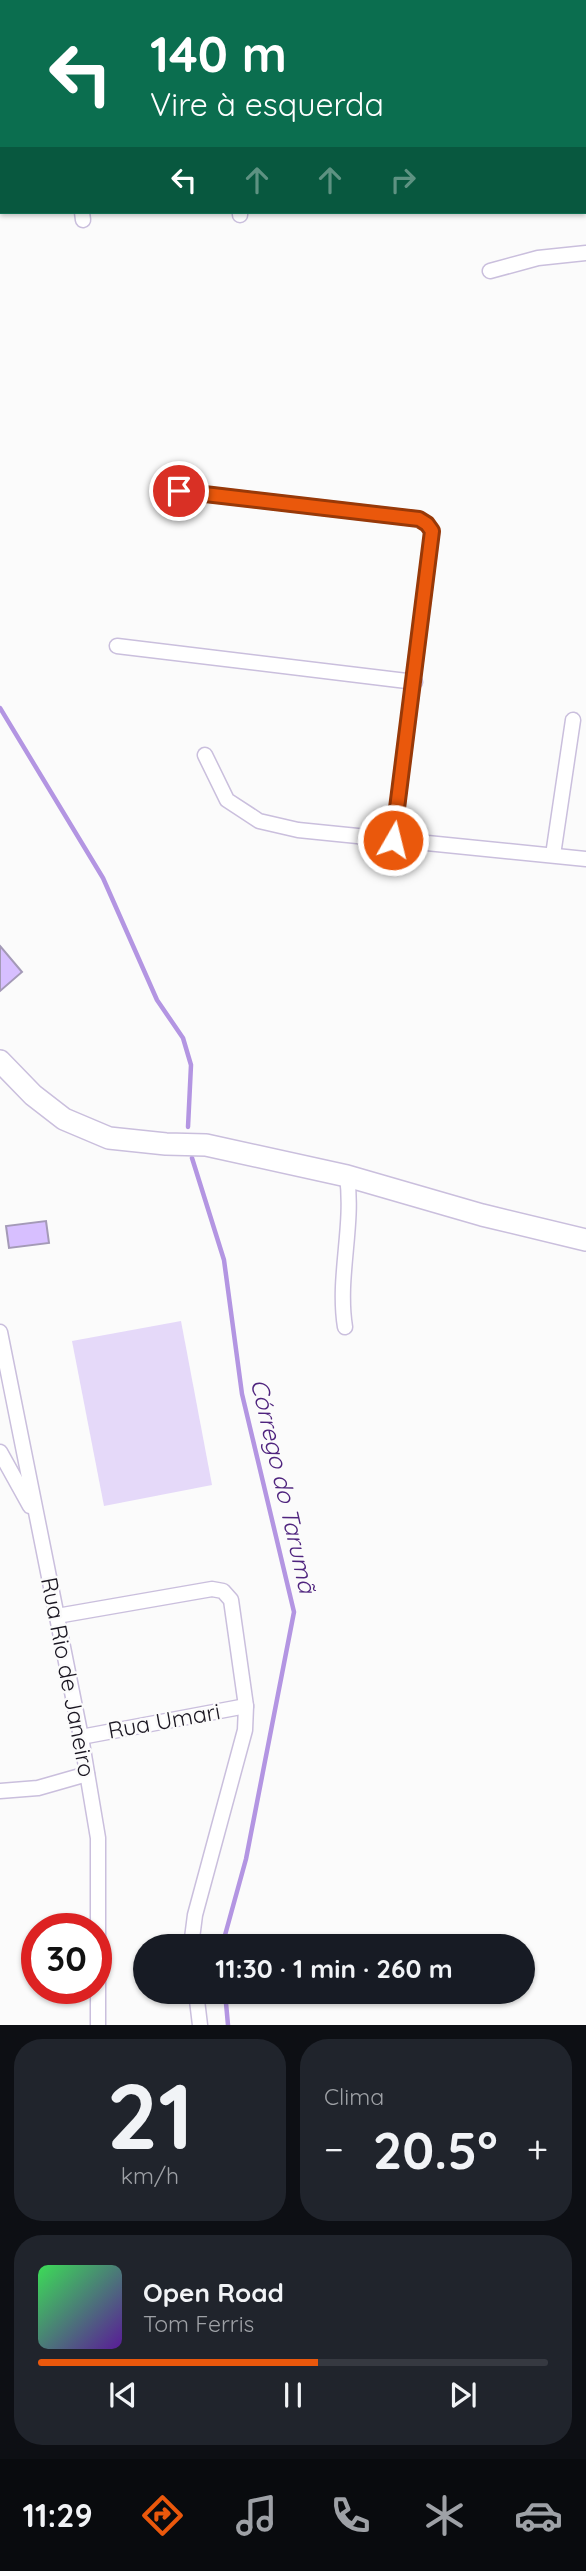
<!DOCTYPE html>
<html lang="pt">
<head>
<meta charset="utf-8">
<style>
	body { margin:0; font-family:Quicksand,sans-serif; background:#20242c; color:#f1f3f6; height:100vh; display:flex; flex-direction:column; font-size:26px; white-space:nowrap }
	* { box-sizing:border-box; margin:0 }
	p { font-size:23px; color:#9ea1a6 }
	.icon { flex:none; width:38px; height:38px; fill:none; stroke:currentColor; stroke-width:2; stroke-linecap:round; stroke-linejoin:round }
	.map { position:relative; height:2025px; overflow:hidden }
	.details { display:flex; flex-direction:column; gap:14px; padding:14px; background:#0d0f14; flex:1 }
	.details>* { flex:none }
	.banner { position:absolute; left:0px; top:0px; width:586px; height:214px; box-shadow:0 2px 5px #0004; background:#0b6e4f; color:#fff; overflow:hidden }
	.speed { position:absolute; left:21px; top:1913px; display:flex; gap:14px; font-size:35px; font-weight:700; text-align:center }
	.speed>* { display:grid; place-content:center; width:91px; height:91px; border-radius:50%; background:#171b24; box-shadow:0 2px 5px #0004; line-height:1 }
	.speed .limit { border:10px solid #d22; background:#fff; color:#111 }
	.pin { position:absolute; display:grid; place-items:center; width:60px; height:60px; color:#fff; margin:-30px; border:4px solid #fff; border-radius:50%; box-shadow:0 2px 7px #0007 }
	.me { position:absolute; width:77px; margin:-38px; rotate:8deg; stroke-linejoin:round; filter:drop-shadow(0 0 5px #0008) }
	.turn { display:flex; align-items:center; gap:24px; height:147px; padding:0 35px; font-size:32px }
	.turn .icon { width:91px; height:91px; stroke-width:2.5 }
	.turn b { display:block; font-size:49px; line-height:60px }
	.lanes { display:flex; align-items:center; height:66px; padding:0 35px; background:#0003; justify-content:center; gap:35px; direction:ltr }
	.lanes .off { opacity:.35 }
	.big { font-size:52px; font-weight:800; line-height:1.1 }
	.details .card { flex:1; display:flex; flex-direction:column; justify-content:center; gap:10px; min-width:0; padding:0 24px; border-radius:28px; background:#20242c }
	.details .dial { align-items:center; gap:0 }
	.dial b { font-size:91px; line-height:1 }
	.song { display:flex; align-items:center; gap:21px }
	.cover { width:84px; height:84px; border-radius:10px; background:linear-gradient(135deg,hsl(130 70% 55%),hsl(270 70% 35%)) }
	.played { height:7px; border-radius:4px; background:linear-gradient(90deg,#ea580c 55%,#363941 55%) }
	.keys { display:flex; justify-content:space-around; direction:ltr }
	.heat { display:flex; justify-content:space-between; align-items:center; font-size:38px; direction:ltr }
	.details .tiles { flex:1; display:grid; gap:14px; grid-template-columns:1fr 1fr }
	.card:last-child { grid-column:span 2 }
	.trip { position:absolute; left:133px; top:1934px; width:402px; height:70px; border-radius:35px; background:#171b24; box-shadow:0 2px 5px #0004; font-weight:800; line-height:70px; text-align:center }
	.tab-bar { display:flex; height:112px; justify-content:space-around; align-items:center; background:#090b0e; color:#9ea1a6 }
	.tab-bar .icon { width:49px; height:49px }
	.tab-bar .selected { color:#ea580c }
	.tab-bar b { font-size:32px; color:#f1f3f6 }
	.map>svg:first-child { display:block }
	.green { fill:#e5d9f9 }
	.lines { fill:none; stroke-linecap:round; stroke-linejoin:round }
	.stream { stroke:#b395e2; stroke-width:4.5 }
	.building { fill:#d7bfff; stroke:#a49ab7; stroke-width:2 }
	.street-casing { stroke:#cabfdd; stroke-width:17 }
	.secondary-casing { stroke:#cabfdd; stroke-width:24 }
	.street { stroke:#fff; stroke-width:14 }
	.secondary { stroke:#fff; stroke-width:21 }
	.route-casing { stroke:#983908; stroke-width:18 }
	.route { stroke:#ea580c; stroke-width:12 }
	.labels { text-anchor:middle; stroke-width:5; stroke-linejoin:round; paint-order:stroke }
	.street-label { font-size:23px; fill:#1a1621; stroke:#fbfbfb }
	.water-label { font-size:24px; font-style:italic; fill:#4f247e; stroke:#fbfbfb }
</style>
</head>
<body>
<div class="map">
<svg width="586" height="2025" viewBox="0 0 586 2025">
	<rect width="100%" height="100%" fill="#fbfbfb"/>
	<path class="green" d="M181 1321 212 1485 104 1506 72 1341Z"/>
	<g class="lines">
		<g class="stream">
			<path d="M0 708 103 878 157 1000 183 1038 191 1065 188 1127"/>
			<path d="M192 1158 224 1260 242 1394 294 1612 246 1859 222 1946"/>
			<path d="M225 1992 228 2025"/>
		</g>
	</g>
	<g class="building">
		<path d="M0 946 22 972 0 991Z"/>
		<path d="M46 1221 49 1243 9 1248 6 1226Z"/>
	</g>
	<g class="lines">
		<g class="street-casing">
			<g id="street">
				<path d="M51 0V2"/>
				<path d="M229 0V2"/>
				<path d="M252 0 255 2"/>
				<path d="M578 0 581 2"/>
				<path d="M33 2 34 0"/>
				<path d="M584 34 586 32"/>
				<path d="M0 53 2 50"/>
				<path d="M82 212 83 220"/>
				<path d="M240 212V215"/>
				<path d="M490 271 538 258 586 253"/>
				<path d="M179 491 419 519 427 524 432 532 393 840"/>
				<path d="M117 646 415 682"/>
				<path d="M205 755 227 800 259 821 298 830 586 859"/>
				<path d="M553 855 573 720"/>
				<path d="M345 1327C337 1277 354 1227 347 1176"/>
				<path d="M0 1332 81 1737 98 1838V2025"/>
				<path d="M0 1452 30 1506"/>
				<path d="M57 1616 212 1589 223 1591 231 1600 246 1706 245 1730 195 1915 191 1946"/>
				<path d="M81 1737 246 1706"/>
				<path d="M0 1791 38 1788 87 1774"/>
				<path d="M196 1992 200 2025"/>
			</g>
		</g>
		<g class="secondary-casing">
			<path id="secondary" d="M0 1061 33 1095 64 1119 109 1138 166 1144 206 1145 347 1176 482 1215 586 1240"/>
		</g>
		<use href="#street" class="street"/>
		<use href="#secondary" class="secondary"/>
	</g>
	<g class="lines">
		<g class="route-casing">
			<path id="route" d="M179 491 419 519 427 524 432 531 393 840"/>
		</g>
		<use href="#route" class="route"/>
	</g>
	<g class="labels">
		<g class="street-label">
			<text transform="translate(68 1677) rotate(79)" y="8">Rua Rio de Janeiro</text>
			<text transform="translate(164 1721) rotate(-10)" y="8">Rua Umari</text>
		</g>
		<g class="water-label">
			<text transform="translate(283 1486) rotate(77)" y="8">Córrego do Tarumã</text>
		</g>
	</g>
</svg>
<div class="speed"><div class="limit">30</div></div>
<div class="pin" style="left:179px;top:491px;background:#d93025"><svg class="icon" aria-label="arrive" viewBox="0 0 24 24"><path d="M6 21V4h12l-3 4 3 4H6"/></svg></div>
<svg class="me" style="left:393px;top:840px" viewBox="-20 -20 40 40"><circle r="17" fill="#ea580c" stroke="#fff" stroke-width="3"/><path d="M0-11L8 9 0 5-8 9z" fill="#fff"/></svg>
<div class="trip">11:30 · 1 min · 260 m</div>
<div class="banner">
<div class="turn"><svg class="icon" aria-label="left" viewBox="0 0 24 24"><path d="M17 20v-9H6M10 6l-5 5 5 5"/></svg><div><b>140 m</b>Vire à esquerda</div></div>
<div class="lanes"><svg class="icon" aria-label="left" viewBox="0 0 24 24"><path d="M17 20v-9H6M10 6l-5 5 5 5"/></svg><svg class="icon off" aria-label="ahead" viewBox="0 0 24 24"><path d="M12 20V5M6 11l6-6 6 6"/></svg><svg class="icon off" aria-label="ahead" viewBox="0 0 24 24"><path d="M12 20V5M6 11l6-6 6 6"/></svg><svg class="icon off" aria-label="right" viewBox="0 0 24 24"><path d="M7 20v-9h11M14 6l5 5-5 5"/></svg></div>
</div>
</div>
<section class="details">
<div class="tiles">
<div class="card dial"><b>21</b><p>km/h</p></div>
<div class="card"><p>Clima</p>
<div class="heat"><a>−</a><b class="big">20.5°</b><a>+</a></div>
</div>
<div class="card">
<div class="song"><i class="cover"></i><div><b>Open Road</b><p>Tom Ferris</p></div></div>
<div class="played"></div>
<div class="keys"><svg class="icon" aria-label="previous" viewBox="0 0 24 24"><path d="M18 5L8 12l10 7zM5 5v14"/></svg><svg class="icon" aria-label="pause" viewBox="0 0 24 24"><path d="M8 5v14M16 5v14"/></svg><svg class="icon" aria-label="next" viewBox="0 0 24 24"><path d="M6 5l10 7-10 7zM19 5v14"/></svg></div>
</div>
</div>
</section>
<nav class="tab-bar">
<b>11:29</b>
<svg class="icon selected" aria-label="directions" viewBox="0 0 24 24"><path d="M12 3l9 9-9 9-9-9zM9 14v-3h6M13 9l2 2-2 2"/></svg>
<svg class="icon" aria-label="music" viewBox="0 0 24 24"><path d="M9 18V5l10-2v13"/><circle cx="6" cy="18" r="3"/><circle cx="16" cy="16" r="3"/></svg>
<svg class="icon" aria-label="phone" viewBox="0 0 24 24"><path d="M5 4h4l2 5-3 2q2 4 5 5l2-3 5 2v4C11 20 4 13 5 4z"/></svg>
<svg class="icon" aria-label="climate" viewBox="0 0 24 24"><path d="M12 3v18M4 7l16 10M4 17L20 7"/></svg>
<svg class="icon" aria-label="car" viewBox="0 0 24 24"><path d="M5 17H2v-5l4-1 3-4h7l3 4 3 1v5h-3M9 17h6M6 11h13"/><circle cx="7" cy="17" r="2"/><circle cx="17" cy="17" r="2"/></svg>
</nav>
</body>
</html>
